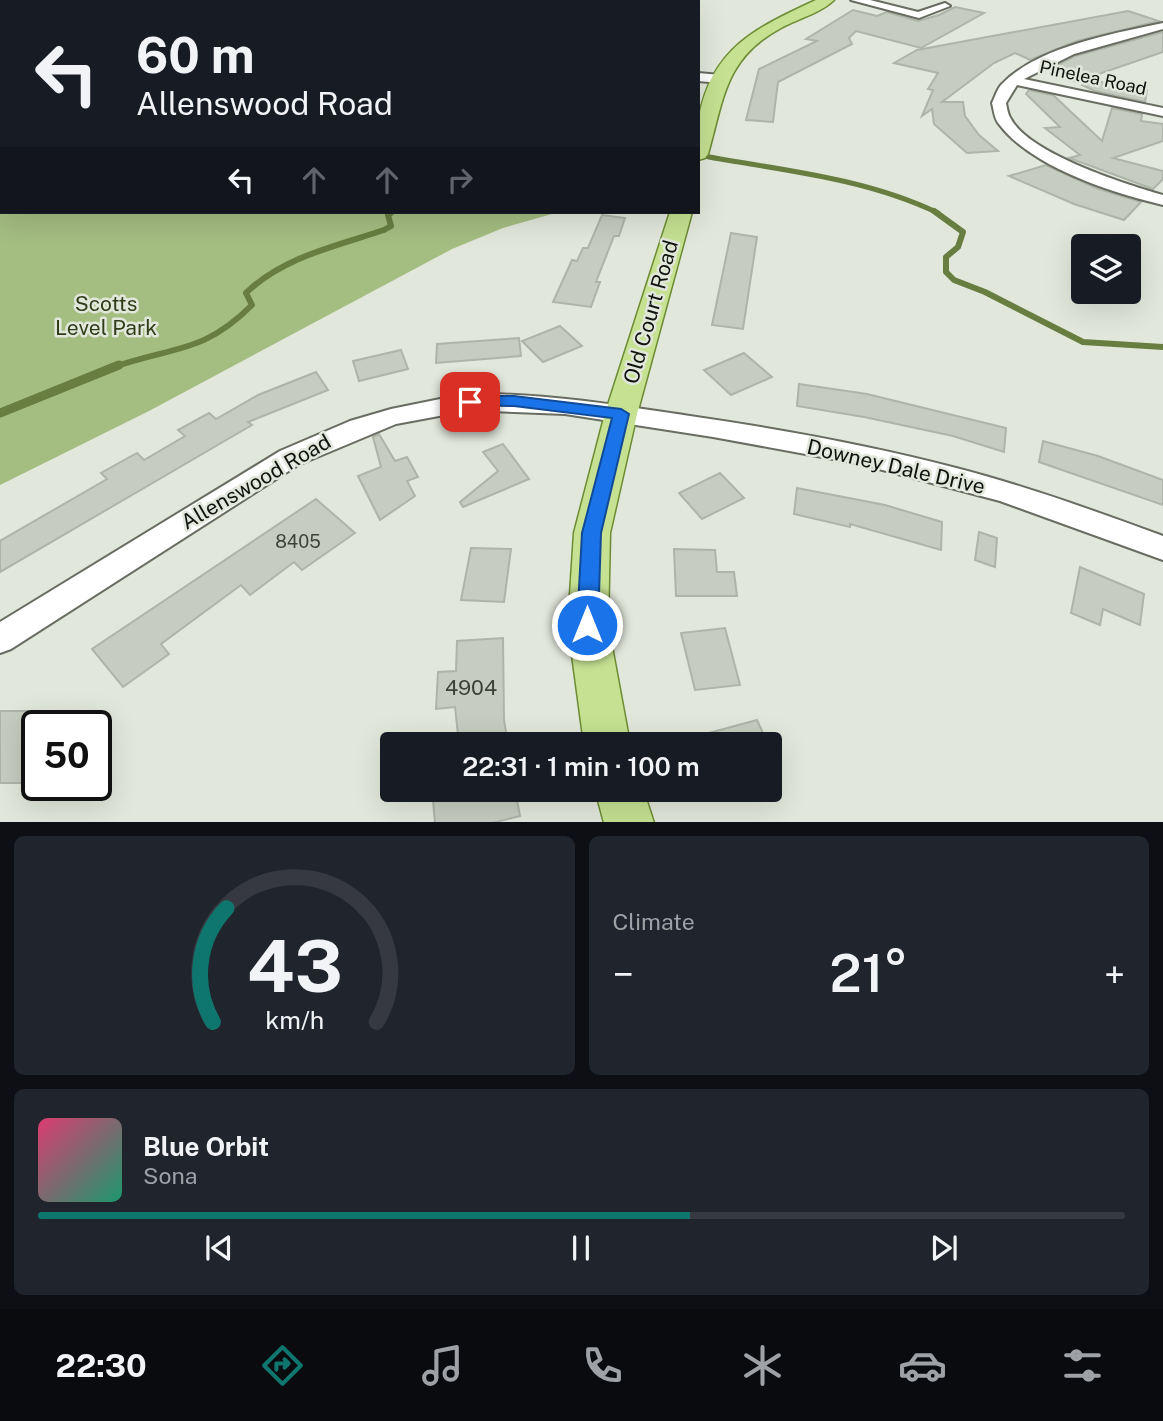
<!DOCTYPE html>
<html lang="en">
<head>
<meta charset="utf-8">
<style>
	body { margin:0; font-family:"Public Sans",sans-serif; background:#20242c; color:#f1f3f6; height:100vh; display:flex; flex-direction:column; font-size:26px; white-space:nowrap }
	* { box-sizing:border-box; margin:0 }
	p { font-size:23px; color:#9ea1a6 }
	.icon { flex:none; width:38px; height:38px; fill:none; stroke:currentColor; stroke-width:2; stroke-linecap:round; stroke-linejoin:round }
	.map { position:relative; height:822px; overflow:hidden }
	.panel { display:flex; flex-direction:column; gap:14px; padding:14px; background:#0d0f14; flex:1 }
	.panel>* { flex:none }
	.top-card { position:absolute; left:0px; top:0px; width:700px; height:214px; box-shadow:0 7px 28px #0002; background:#171b24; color:#f1f3f6; overflow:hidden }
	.controls { position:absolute; left:1071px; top:234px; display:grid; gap:14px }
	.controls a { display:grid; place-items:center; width:70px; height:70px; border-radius:7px; background:#171b24; box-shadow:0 7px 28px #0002; font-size:35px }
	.speed { position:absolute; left:21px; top:710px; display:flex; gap:14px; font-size:35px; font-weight:700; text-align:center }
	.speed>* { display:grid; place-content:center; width:91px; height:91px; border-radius:50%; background:#171b24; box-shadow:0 7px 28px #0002; line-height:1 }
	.speed .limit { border:4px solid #111; border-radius:10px; background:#fff; color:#111 }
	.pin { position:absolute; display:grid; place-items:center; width:60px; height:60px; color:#fff; margin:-30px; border-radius:14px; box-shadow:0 4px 10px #0006 }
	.me { position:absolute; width:77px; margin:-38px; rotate:0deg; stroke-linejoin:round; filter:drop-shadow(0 0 5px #0008) }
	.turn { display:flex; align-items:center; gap:24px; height:147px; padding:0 21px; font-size:32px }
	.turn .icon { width:91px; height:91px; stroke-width:2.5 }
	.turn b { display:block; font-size:49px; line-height:60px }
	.lanes { display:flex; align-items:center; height:66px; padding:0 21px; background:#0003; justify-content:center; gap:35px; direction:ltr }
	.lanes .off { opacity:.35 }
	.big { font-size:52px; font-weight:600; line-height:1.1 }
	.panel .widget { flex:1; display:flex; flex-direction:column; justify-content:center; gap:10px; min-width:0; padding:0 24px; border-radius:10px; background:#20242c }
	.panel .dial { align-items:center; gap:0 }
	.dial svg { height:182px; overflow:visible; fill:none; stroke:#363941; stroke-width:7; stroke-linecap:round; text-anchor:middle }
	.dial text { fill:#f1f3f6; stroke:none }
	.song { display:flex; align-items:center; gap:21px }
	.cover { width:84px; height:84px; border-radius:10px; background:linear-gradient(135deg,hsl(340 70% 55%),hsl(160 70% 35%)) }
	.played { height:7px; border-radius:4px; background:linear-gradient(90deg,#0f766e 60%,#363941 60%) }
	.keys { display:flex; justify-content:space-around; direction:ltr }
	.heat { display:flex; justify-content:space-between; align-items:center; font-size:38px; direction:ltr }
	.panel .tiles { flex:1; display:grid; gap:14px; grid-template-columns:1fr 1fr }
	.widget:last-child { grid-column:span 2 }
	.trip { position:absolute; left:380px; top:732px; width:402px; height:70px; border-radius:7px; background:#171b24; box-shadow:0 7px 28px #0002; font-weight:600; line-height:70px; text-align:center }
	.dock { display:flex; height:112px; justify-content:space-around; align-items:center; background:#090b0e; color:#9ea1a6 }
	.dock .icon { width:49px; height:49px }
	.dock .active { color:#0f766e }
	.dock b { font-size:32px; color:#f1f3f6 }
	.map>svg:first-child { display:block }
	.green { fill:#a4bd81 }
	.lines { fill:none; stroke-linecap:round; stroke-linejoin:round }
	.stream-far2 { stroke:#677e40; stroke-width:5 }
	.stream-far1 { stroke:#677e40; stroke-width:6 }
	.stream { stroke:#677e40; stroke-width:9 }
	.building { fill:#c6ccbf; stroke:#aeb4a8; stroke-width:2 }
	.minor-casing { stroke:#686c61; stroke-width:4 }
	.major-casing { stroke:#6c8c33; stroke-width:3 }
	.minor { fill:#fff; fill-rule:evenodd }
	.major { fill:#c5e191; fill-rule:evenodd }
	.route { fill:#1a73e8; stroke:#114b97; stroke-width:2 }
	.labels { text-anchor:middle; stroke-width:5; stroke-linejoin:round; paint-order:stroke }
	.far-street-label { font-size:18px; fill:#10120d; stroke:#e2e7db }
	.number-label { font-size:18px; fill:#3e403a }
	.park-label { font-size:21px; fill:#303d19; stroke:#e2e7db }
	.street-label { font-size:21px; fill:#10120d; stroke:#e2e7db }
	.near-number-label { font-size:21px; fill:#3e403a }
</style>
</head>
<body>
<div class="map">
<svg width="1163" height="823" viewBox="0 0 1163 823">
	<rect width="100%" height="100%" fill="#e2e7db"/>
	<path class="green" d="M0 211H2L559 212 503 228 452 249 149 411 0 485Z"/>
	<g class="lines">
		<path class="stream-far2" d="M698 155C778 170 863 177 938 213"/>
		<g class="stream-far1">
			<path d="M934 211 963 232 958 247 946 257V272L954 280 985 292 1083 342 1163 347"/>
			<path d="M114 367C173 346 203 354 252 305L246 293C283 257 336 246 384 230L391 226 388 215 392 212"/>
		</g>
		<path class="stream" d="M0 413 119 365"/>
	</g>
	<g class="building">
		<path d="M955 7 984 13 921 48 856 31 849 38 852 44 778 82 773 122 746 120 759 69 817 41 806 39 853 10 877 16 887 12 918 21 939 15Z"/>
		<path d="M1128 11 1159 21 1077 41 1030 60 1015 53 994 63 942 102H963L965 116 979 135 998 151 967 153 934 124 932 109 922 116 933 90 928 89 938 73 894 63 917 50Z"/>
		<path d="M1163 32V52L1076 82 1049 69 1075 56Z"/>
		<path d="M1084 79 1147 90 1145 102 1095 91 1082 85Z"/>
		<path d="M1029 90 1053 95 1102 141 1112 108 1142 114 1141 121 1163 124V141L1113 158 1163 171V179L1153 189 1069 158 1080 155 1045 128 1060 127 1026 94Z"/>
		<path d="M1046 165 1096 188 1141 202 1124 220 1074 204 1009 176Z"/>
		<path d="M602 215 625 218 619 236H614L596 282H600L591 307 553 302 572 260 577 261 583 248H588Z"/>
		<path d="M731 233 757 237 743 329 712 325Z"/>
		<path d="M560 326 582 346 543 362 522 341Z"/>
		<path d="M519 338 521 356 436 363 437 344Z"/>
		<path d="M401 350 408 369 359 381 353 361Z"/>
		<path d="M744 353 772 377 731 395 704 370Z"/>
		<path d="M316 372 328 390 248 422 252 425 0 572V541L107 479 101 473 137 453 144 460 185 436 178 430 209 413 216 419 258 395Z"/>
		<path d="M799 384 867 394 1006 428 1004 452 953 436 864 417 797 406Z"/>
		<path d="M379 434 395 461 407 457 418 477 407 481 415 496 380 520 358 476 381 467 373 437Z"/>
		<path d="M1043 441 1098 456 1163 480V505L1039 462Z"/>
		<path d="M503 444 529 479 463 507 460 502 498 471 483 452Z"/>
		<path d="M720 473 744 498 702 519 679 493Z"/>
		<path d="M797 488 885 505 942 522 941 550 850 524V527L794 514Z"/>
		<path d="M316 499 355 533 302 570 294 562 250 595 241 585 161 644 169 654 123 687 92 649Z"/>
		<path d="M979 532 997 538 995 567 975 560Z"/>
		<path d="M471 548 511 549 504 602 461 600Z"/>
		<path d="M674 549 715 550 717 572H734L737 596H676Z"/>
		<path d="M1080 567 1144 594 1140 625 1103 609 1100 625 1071 613Z"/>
		<path d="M725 628 740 685 695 690 681 633Z"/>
		<path d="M503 638 504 720 508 744H459L455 707 436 709 438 672 456 671 457 641Z"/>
		<path d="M0 711H37V758L24 783H0Z"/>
		<path d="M757 720 768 744H695L694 737Z"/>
		<path d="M432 789H515L520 816 492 823H435Z"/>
	</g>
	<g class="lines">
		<g class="minor-casing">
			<g id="minor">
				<path d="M304 0H314L315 2H305Z"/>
				<path d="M407 0H429L406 2Z"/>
				<path d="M642 0H656L641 2Z"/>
				<path d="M851 0H870L918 12 945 3 950 6 919 18Z"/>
				<rect x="0" y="14" width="2" height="6"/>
				<path d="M1163 23V29L1074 54 1024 79 1163 108V116L1017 85 1006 103C1007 108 1008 115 1011 119 1030 154 1125 184 1163 195V205C1112 193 1031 167 999 124 994 118 994 110 992 103 995 97 997 89 1002 84 1037 47 1115 33 1163 23Z"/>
				<path d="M698 73 721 75 728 79 721 83 698 81Z"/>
				<rect x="0" y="116" width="2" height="8"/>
				<path d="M2 153V164L0 165V154Z"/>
				<rect x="0" y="196" width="2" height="10"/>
				<path d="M489 394C556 395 623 406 690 416 779 429 868 445 956 468 1026 486 1095 511 1163 536V560L1000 501 860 464 713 437 565 414 489 411 455 413 396 424 298 465 11 649 0 653V622L280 451 350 421 391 409 455 396Z"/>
			</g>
		</g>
		<g class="major-casing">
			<g id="major">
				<path d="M816 0H834C821 13 797 19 781 28 725 58 724 98 708 154L705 158 698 160C698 146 696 130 699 117 712 47 758 27 816 0Z"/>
				<path d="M670 212H692L637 414 610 533 608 625 630 744H584L568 625 574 533 605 414Z"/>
				<path d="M595 789H643L654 823H604Z"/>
			</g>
		</g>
		<use href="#minor" class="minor"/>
		<use href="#major" class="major"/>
	</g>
	<path class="route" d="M470 396H514L621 409 629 414 601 533 598 625 595 632 587 634 580 632 577 625 582 533 612 418 514 406 465 405 462 402 465 398Z"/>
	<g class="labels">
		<g class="far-street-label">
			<text transform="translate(1093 78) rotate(12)" y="6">Pinelea Road</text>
		</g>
		<g class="number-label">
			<text x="298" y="548">8405</text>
		</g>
		<g class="park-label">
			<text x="106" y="311">Scotts<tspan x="106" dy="24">Level Park</tspan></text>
		</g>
		<g class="street-label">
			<text transform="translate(651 312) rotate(-74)" y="7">Old Court Road</text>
			<text transform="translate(896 467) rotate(13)" y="7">Downey Dale Drive</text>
			<text transform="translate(256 482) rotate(-30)" y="7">Allenswood Road</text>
		</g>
		<g class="near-number-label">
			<text x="471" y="695">4904</text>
		</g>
	</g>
</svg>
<div class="controls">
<a><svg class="icon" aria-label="layers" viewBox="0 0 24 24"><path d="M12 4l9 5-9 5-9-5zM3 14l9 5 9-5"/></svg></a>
</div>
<div class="speed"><div class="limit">50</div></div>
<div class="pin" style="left:470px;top:402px;background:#d93025"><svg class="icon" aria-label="arrive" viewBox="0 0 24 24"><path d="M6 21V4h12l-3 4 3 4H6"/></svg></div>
<svg class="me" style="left:587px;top:625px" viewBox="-20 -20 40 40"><circle r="17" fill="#1a73e8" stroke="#fff" stroke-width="3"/><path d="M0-11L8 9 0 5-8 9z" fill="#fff"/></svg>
<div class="trip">22:31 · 1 min · 100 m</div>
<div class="top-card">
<div class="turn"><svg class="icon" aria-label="left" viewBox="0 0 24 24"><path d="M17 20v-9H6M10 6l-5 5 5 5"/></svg><div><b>60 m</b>Allenswood Road</div></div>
<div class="lanes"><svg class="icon" aria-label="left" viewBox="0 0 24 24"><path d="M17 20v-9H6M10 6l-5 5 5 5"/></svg><svg class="icon off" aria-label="ahead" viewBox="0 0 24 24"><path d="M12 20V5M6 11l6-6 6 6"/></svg><svg class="icon off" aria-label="ahead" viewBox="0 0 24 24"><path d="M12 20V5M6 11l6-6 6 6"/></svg><svg class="icon off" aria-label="right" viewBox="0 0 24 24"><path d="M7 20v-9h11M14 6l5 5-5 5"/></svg></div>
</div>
</div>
<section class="panel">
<div class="tiles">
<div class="widget dial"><svg viewBox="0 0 100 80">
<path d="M14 69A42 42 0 1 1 86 69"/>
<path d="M14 69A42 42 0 0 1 20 19" stroke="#0f766e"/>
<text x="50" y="56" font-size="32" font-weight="700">43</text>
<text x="50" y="72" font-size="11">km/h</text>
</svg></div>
<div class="widget"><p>Climate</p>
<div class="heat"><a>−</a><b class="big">21°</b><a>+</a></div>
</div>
<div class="widget">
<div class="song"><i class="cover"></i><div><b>Blue Orbit</b><p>Sona</p></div></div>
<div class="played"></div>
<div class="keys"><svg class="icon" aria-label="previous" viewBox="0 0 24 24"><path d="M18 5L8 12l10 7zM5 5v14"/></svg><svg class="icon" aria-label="pause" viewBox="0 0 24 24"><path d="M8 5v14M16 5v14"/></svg><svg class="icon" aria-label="next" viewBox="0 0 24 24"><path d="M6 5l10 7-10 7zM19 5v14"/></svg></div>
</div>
</div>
</section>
<nav class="dock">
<b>22:30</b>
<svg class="icon active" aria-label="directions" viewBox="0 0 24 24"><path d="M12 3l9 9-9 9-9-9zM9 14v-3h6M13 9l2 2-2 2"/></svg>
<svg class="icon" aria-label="music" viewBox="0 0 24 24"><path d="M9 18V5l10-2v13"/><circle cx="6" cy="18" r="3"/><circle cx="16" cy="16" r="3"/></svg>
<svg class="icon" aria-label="phone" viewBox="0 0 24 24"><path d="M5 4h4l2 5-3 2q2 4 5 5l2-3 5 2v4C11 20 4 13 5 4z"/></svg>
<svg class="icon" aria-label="climate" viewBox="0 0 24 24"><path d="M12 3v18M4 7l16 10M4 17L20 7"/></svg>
<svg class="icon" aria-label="car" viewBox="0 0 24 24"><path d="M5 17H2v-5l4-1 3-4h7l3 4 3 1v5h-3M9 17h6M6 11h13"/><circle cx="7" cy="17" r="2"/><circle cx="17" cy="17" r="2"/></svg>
<svg class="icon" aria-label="filters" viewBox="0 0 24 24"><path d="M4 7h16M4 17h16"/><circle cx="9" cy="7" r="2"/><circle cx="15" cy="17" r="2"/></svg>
</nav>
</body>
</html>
